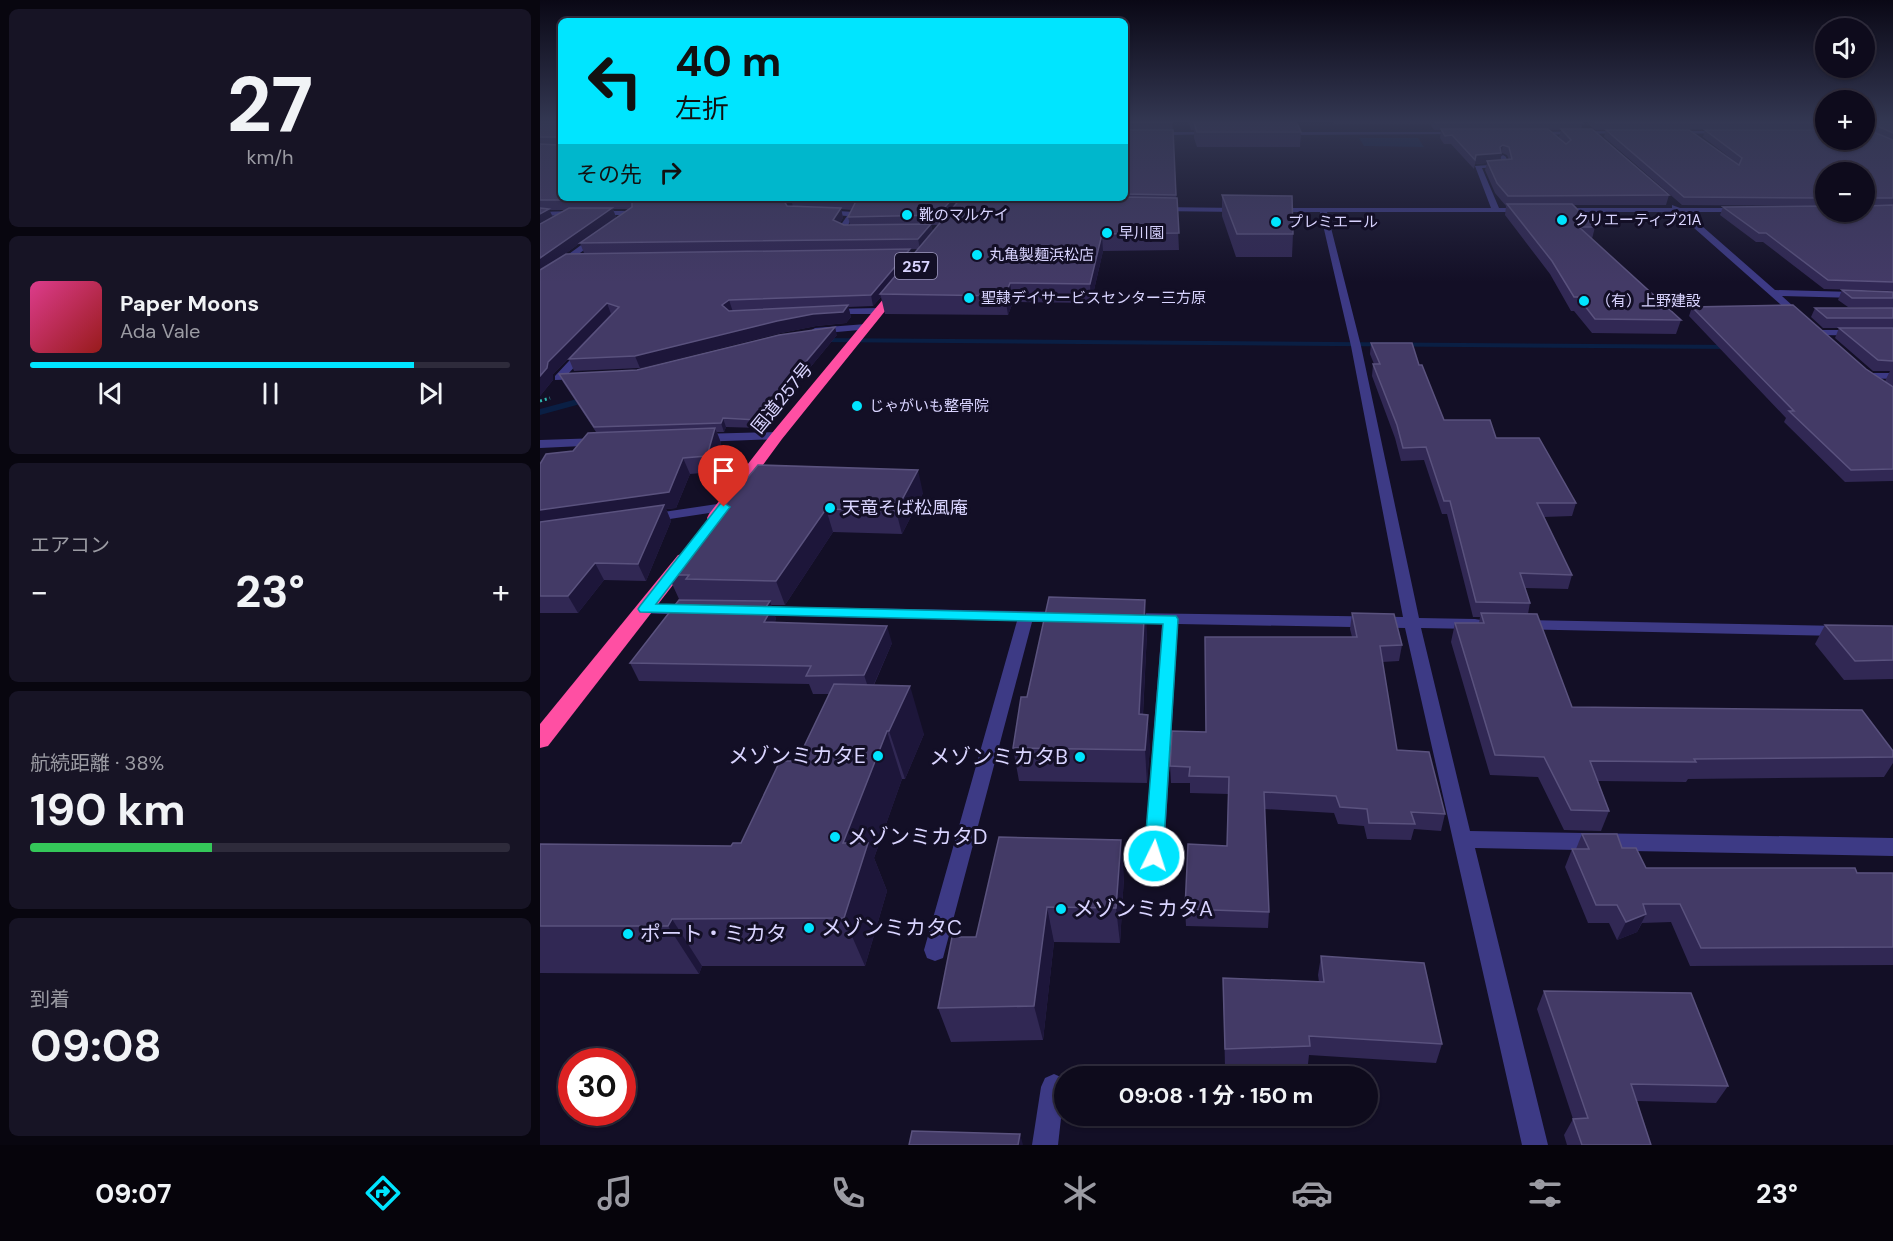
<!DOCTYPE html>
<html lang="ja">
<head>
<meta charset="utf-8">
<style>
	body { margin:0; font-family:"DM Sans","Noto Sans JP",sans-serif; background:#171425; color:#f1f3f6; height:100vh; display:flex; flex-direction:column; font-size:22px; white-space:nowrap }
	* { box-sizing:border-box; margin:0 }
	p { font-size:20px; color:#9b9ba3 }
	.icon { flex:none; width:33px; height:33px; fill:none; stroke:currentColor; stroke-width:2; stroke-linecap:round; stroke-linejoin:round }
	.map { position:relative; flex:1; overflow:hidden }
	.details { display:flex; flex-direction:column; gap:9px; padding:9px; background:#08060f; width:540px }
	.details>* { flex:none }
	.hud { position:absolute; left:18px; top:18px; width:570px; height:183px; border-radius:9px; box-shadow:0 2px 4px #0004,0 0 0 2px #2e2b3b; background:#00e5ff; color:#111; overflow:hidden }
	.fabs { position:absolute; left:1275px; top:18px; display:grid; gap:12px }
	.fabs a { display:grid; place-items:center; width:60px; height:60px; border-radius:50%; background:#0e0b1c; box-shadow:0 2px 4px #0004,0 0 0 2px #2e2b3b; font-size:30px }
	.speed { position:absolute; left:18px; top:1048px; display:flex; gap:12px; font-size:30px; font-weight:700; text-align:center }
	.speed>* { display:grid; place-content:center; width:78px; height:78px; border-radius:50%; background:#0e0b1c; box-shadow:0 2px 4px #0004,0 0 0 2px #2e2b3b; line-height:1 }
	.speed .limit { border:9px solid #d22; background:#fff; color:#111 }
	.pin { position:absolute; display:grid; place-items:center; width:51px; height:51px; color:#fff; margin:-62px -26px; border-radius:50% 50% 50% 0; rotate:-45deg; box-shadow:0 0 6px #0007 }
	.pin .icon { rotate:45deg }
	.me { position:absolute; width:66px; margin:-33px; rotate:4deg; stroke-linejoin:round; filter:drop-shadow(0 0 4px #0008) }
	.turn { display:flex; align-items:center; gap:21px; height:126px; padding:0 18px; font-size:27px }
	.turn .icon { width:78px; height:78px; stroke-width:2.5 }
	.turn b { display:block; font-size:42px; line-height:51px }
	.then { display:flex; align-items:center; height:57px; padding:0 18px; background:#0003; gap:12px; font-size:22px }
	.big { font-size:45px; font-weight:700; line-height:1.1 }
	.details .card { flex:1; display:flex; flex-direction:column; justify-content:center; gap:9px; min-width:0; padding:0 21px; border-radius:9px; background:#171425 }
	.details .dial { align-items:center; gap:0 }
	.dial b { font-size:78px; line-height:1 }
	.song { display:flex; align-items:center; gap:18px }
	.cover { width:72px; height:72px; border-radius:9px; background:linear-gradient(135deg,hsl(330 70% 55%),hsl(0 70% 35%)) }
	.played { height:6px; border-radius:3px; background:linear-gradient(90deg,#00e5ff 80%,#2e2b3b 80%) }
	.keys { display:flex; justify-content:space-around; direction:ltr }
	.heat { display:flex; justify-content:space-between; align-items:center; font-size:33px; direction:ltr }
	.charge { height:9px; border-radius:4px; background:linear-gradient(90deg,#34c759 38%,#2e2b3b 0) }
	.trip { position:absolute; left:514px; top:1066px; width:324px; height:60px; border-radius:30px; background:#0e0b1c; box-shadow:0 2px 4px #0004,0 0 0 2px #2e2b3b; font-weight:700; line-height:60px; text-align:center }
	.menu { display:flex; height:96px; justify-content:space-around; align-items:center; background:#06040b; color:#9b9ba3 }
	.menu .icon { width:42px; height:42px }
	.menu .current { color:#00e5ff }
	.menu b { font-size:27px; color:#f1f3f6 }
	main { display:flex; flex:1; min-height:0 }
	.map>svg:first-child { display:block }
	.water { fill:#0a1f44 }
	.lines { fill:none; stroke-linecap:round; stroke-linejoin:round }
	.stream { fill:#0a1f44; fill-rule:evenodd }
	.path { stroke:#2fb8b0; stroke-width:3; stroke-dasharray:2 3; stroke-linecap:butt }
	.minor { fill:#3d3a85; fill-rule:evenodd }
	.highway { fill:#ff4fa3; fill-rule:evenodd }
	.wall { fill:#312854; fill-rule:evenodd }
	.shaded-wall { fill:#1d163a }
	.building { fill:#433a66; stroke:#5a527e; stroke-width:1.5 }
	.route { fill:#00e5ff; stroke:#0095a6; stroke-width:1.5 }
	.poi-dot { fill:#00e5ff; stroke:#130f26; stroke-width:2 }
	.labels { text-anchor:middle; stroke-width:6; stroke-linejoin:round; paint-order:stroke }
	.far-poi-label { font-size:15px; fill:#d9d4ff; stroke:#130f26; text-anchor:start }
	.shield { fill:#130f26; stroke:#9e99be; stroke-width:1.5 }
	.shield-label { font-size:16px; font-weight:bold; fill:#d9d4ff }
	.street-label { font-size:18px; fill:#d9d4ff; stroke:#130f26 }
	.poi-label { font-size:18px; fill:#d9d4ff; stroke:#130f26; text-anchor:start }
	.near-poi-label { font-size:21px; fill:#d9d4ff; stroke:#130f26; text-anchor:start }
</style>
</head>
<body>
<main>
<section class="details">
<div class="card dial"><b>27</b><p>km/h</p></div>
<div class="card">
<div class="song"><i class="cover"></i><div><b>Paper Moons</b><p>Ada Vale</p></div></div>
<div class="played"></div>
<div class="keys"><svg class="icon" aria-label="previous" viewBox="0 0 24 24"><path d="M18 5L8 12l10 7zM5 5v14"/></svg><svg class="icon" aria-label="pause" viewBox="0 0 24 24"><path d="M8 5v14M16 5v14"/></svg><svg class="icon" aria-label="next" viewBox="0 0 24 24"><path d="M6 5l10 7-10 7zM19 5v14"/></svg></div>
</div>
<div class="card"><p>エアコン</p>
<div class="heat"><a>−</a><b class="big">23°</b><a>+</a></div>
</div>
<div class="card"><p>航続距離 · 38%</p><b class="big">190 km</b><div class="charge"></div></div>
<div class="card"><p>到着</p><b class="big">09:08</b></div>
</section>
<div class="map">
<svg width="1353" height="1145" viewBox="0 0 1353 1145">
	<rect width="100%" height="100%" fill="#130f26"/>
	<path class="water" d="M819 138H878L884 147 824 146Z"/>
	<g class="lines">
		<g class="stream">
			<path d="M274 338 1193 345 1197 347 1193 349 277 342H274Z"/>
			<path d="M52 395 55 396V400L0 415V409Z"/>
		</g>
		<path class="path" d="M0 401 10 398"/>
		<g class="minor">
			<path d="M1134 131H1182L1185 133 1132 134Z"/>
			<path d="M585 132H672L675 134 585 136Z"/>
			<path d="M741 132H921L924 134 739 135Z"/>
			<path d="M993 132 1086 131 1089 133 991 135Z"/>
			<path d="M963 155 966 157 969 167 942 168 959 208H986L990 210 989 212H787L821 346 879 618 935 619 941 620 943 624 941 628 935 629 881 628 930 831 1353 838V856L935 848 1008 1145H982L865 628 638 624 624 856 621 862 614 865 607 862 604 856 622 624 582 622 580 618 582 614 588 613 863 617 811 346 780 212H734L730 210 734 208H951L935 166 963 164 960 157Z"/>
			<path d="M1132 205 1140 208H1205L1206 210 1202 212H1146L1235 290 1353 293V299L1242 296 1266 318 1258 320 1136 212H1019L1015 210 1019 208H1132Z"/>
			<path d="M617 207 701 208 705 210 701 212 614 211 613 209Z"/>
			<path d="M280 210 315 212 307 227 322 231 318 233 299 231 298 229 307 216 283 214H280Z"/>
			<path d="M33 211V215H30L0 216V212Z"/>
			<path d="M54 211H91L95 213 83 221 79 219 83 215H51V211Z"/>
			<path d="M55 235 62 237 0 282V275Z"/>
			<path d="M291 309 339 308 344 311 339 314H288L286 312Z"/>
			<path d="M326 324 330 325V329L275 334 270 331 275 328Z"/>
			<path d="M1279 330H1353V336L1275 335V331Z"/>
			<path d="M45 347 50 350 28 374 45 375V379L15 380V376L41 348Z"/>
			<path d="M1327 373H1353V379L1323 378V374Z"/>
			<path d="M237 432 243 436 241 439 159 442 153 438 159 434Z"/>
			<path d="M60 438 64 439 66 442 64 445 0 448V440Z"/>
			<path d="M184 503 189 504 191 507 189 510 110 522 103 518 110 514Z"/>
			<path d="M105 604 150 605 158 610 150 615 99 613 97 609Z"/>
			<path d="M213 606 525 612 531 613 533 617 531 621 492 622 403 958 395 961 387 958 384 950 477 621 207 615 205 611 207 607Z"/>
			<path d="M983 620 1301 626 1307 627 1309 631 1307 635 1301 636 977 629 975 625 977 621Z"/>
			<path d="M514 1074 523 1078 525 1083 518 1145H492L501 1087 505 1078Z"/>
		</g>
		<g class="highway">
			<path d="M358 285 363 288 362 290 242 439 181 522H169L167 518 169 514 232 433 354 286Z"/>
			<path d="M144 554 150 555 153 559 150 563 8 746 0 748V724L138 555Z"/>
		</g>
	</g>
	<g class="wall">
		<path d="M0 121H21V198H585V130H633L639 250 563 251 551 303 473 302 468 315 345 314 341 297 333 306 308 307 311 317 306 323 276 326 241 333 100 368 34 371 29 359 64 323 13 374V380L0 396ZM73 209H88L44 241 76 217ZM301 209 312 210 308 217 310 225H304L300 223 303 218ZM9 210H25L13 217ZM391 225H399L393 232ZM40 243 44 253 22 256ZM370 249 309 250 379 249 371 258Z"/>
		<path d="M585 121H632L633 130H585Z"/>
		<path d="M648 121H752V123L761 132 760 147H657L654 138V130H651Z"/>
		<path d="M792 121H1041L1043 123 1041 129 1129 195 1126 205H1034L1055 227 1052 239 1141 320 1136 334 1052 333 1034 311H1031L1010 274 965 215 966 206 955 193 945 170 947 163 935 164 934 169 911 144H904L900 138 901 130H894L890 124H794ZM1009 130H1021L1019 137 1024 142ZM962 153 967 155 969 160H960Z"/>
		<path d="M1045 121H1286V129L1055 130Z"/>
		<path d="M1324 121H1353V291L1284 289 1223 242H1216L1180 215 1183 207 1266 206 1142 205 1064 137 1066 130 1198 164 1163 137 1165 130 1286 140ZM1286 172 1324 212H1286Z"/>
		<path d="M682 195 753 234 752 257H696L682 216Z"/>
		<path d="M1302 290 1353 292V308L1308 307 1298 300Z"/>
		<path d="M1152 307 1326 369 1348 384 1345 381 1350 371H1333L1295 338 1299 328H1325H1283L1271 317 1275 308H1353V481L1305 482 1244 422 1246 418 1149 316Z"/>
		<path d="M297 335 220 428 186 427 184 432H177L181 443 173 472 150 474 136 508 126 509 131 521 106 581 64 580 38 613H0V464L33 451 56 432 23 382 19 374 97 370Z"/>
		<path d="M831 343 879 365 904 420 956 438 1036 503 1032 516 1004 517 1032 575 1028 589 985 588 990 603 988 614 1032 707 1353 751V763L1344 777 1148 779 1146 782 1058 781 1069 811 1061 831 1024 830 998 777 950 775 911 642 915 623H939L940 617H933L907 514H902L884 460 861 461 855 438 832 376 833 364H834L830 354Z"/>
		<path d="M218 465 383 493 362 534 293 532 245 605H231L236 619 235 621 236 623 352 643 334 685 384 734 365 779H362L334 858 347 891 325 966H162L159 974 0 973V844L191 846 201 843 257 761 290 694H273L269 684 99 681 90 663 139 599 128 575Z"/>
		<path d="M812 613 862 645 859 661 842 662 857 750 905 814 901 831 874 829 871 840 827 839 824 826 798 824 794 813 724 809 729 912 728 928 646 926 645 909 687 846 688 794 650 793V783H631L630 766 666 732 812 637 810 629Z"/>
		<path d="M1285 625 1353 626V679L1304 680 1275 644Z"/>
		<path d="M607 632 603 715 610 747 607 783 479 781 473 748 487 697Z"/>
		<path d="M1042 834 1082 848 1106 868 1353 873V965L1150 966 1131 922 1102 923 1097 932 1077 940 1069 923H1048L1025 867 1032 849H1036Z"/>
		<path d="M459 837 584 876 580 943 514 942 503 1040 411 1042 398 1008 436 937Z"/>
		<path d="M781 956 902 1044 896 1063 769 1055 768 1064 685 1067 683 978 779 982 778 975Z"/>
		<path d="M1004 991 1188 1086 1176 1103 1097 1101 1111 1145H1027L1024 1135 1033 1119 997 1009Z"/>
	</g>
	<g class="shaded-wall">
		<path d="M963 145 960 162 947 161V163L935 164 936 155Z"/>
		<path d="M249 198H251L253 207 247 210 244 201Z"/>
		<path d="M413 198H423L400 225 398 215Z"/>
		<path d="M72 208 76 217 0 272V258Z"/>
		<path d="M301 208 303 218 296 230 293 220Z"/>
		<path d="M9 209 13 218 0 226V214Z"/>
		<path d="M391 224 393 233 380 249 378 239Z"/>
		<path d="M562 234 563 251 551 303 550 284Z"/>
		<path d="M370 249 372 259 340 294 341 297 333 306 331 295Z"/>
		<path d="M470 283 473 302 468 315 465 296Z"/>
		<path d="M189 300 193 312 186 316 182 305Z"/>
		<path d="M67 303 71 314 13 374V380L0 396V376L8 362Z"/>
		<path d="M308 305 311 317 306 323 276 326 241 333 100 368 95 356 237 321Z"/>
		<path d="M295 327 297 335 220 428 217 420Z"/>
		<path d="M183 418 186 427 184 432 181 423Z"/>
		<path d="M175 428 181 443 173 472 167 456Z"/>
		<path d="M143 458 150 474 136 508 126 509 131 521 106 581 98 564 0 528V510Z"/>
		<path d="M378 470 383 493 362 534 356 511Z"/>
		<path d="M286 509 293 532 245 605 236 581Z"/>
		<path d="M55 563 64 580 38 613 28 596Z"/>
		<path d="M605 600 607 632 601 747 599 714Z"/>
		<path d="M230 601 236 619 235 621 238 628 224 622V610Z"/>
		<path d="M347 626 352 643 330 693 324 675Z"/>
		<path d="M370 686 384 734 365 779 349 731Z"/>
		<path d="M608 715 610 747 607 783 605 750Z"/>
		<path d="M347 731 362 779 334 858 347 891 325 966 304 918 303 843Z"/>
		<path d="M581 840 584 876 580 943 576 908Z"/>
		<path d="M507 907 514 942 503 1040 494 1006Z"/>
		<path d="M1106 914 1097 932 1077 940 1086 922Z"/>
		<path d="M132 919 162 966 159 974 128 926Z"/>
		<path d="M480 1134 483 1145H478Z"/>
	</g>
	<g class="building">
		<path d="M0 121H21V198H249L244 201 247 206 301 208 293 220 304 225 391 224 378 239 40 243 92 207V200H0V144L18 145 20 139 18 137H0Z"/>
		<rect x="585" y="121" width="47" height="1"/>
		<path d="M894 121H1041L1043 123H895Z"/>
		<path d="M1054 121H1286V123H1056Z"/>
		<path d="M1324 121 1326 129 1353 140V198H1327L1325 200 1327 206 1353 205V282L1288 280 1226 233H1219L1183 207 1286 206V212H1324V172H1286V198L1144 197 1066 130H1149L1199 165 1202 158 1165 130H1286V140H1324Z"/>
		<path d="M1326 121H1353V133Z"/>
		<path d="M654 123H757L761 132H657Z"/>
		<path d="M901 129H1008L1026 144 1031 140 1021 129H1052L1129 195 968 196 957 183 947 161 972 159 969 147 963 145 960 147 961 153 936 155 935 160 912 135 905 136Z"/>
		<path d="M585 130H633L636 195 585 194Z"/>
		<path d="M682 195 752 196 753 234H697Z"/>
		<path d="M585 197 637 198 639 233 562 234 550 284 470 283 465 296 340 294 421 198H585Z"/>
		<path d="M265 198H413L398 215 308 217 315 203 313 200Z"/>
		<path d="M967 204H1032L1055 227H1039L1141 320 1055 319 1038 297H1034L1012 261Z"/>
		<path d="M0 208 9 209 0 214Z"/>
		<path d="M29 208H72L0 258V224Z"/>
		<path d="M370 249 331 295 189 300 182 305 189 311 308 305 303 312 273 314 237 321 95 356 29 359 79 307 67 303 8 362 7 368 0 376V270L26 254Z"/>
		<path d="M1302 290 1353 292V298H1312Z"/>
		<path d="M1253 305 1326 369 1353 387V469L1311 470 1249 411H1254L1152 307Z"/>
		<path d="M1275 308H1353V318H1287Z"/>
		<path d="M295 327 217 420 183 418 181 423 54 427 19 374 97 370 239 335Z"/>
		<path d="M1299 328H1353V361L1338 360Z"/>
		<path d="M831 343H872L879 365H882L904 420H950L956 438H999L1036 503H997L1032 575 980 573 990 603 936 602 910 501H904L886 447 863 448 857 425 833 364H840Z"/>
		<path d="M175 428 167 456 143 458 129 492 0 510V464L6 454 33 451 48 433Z"/>
		<path d="M218 465 378 470 356 511 286 509 236 581 146 579 149 575H128Z"/>
		<path d="M124 505 98 564 55 563 28 596H0V522Z"/>
		<path d="M509 597 605 600 599 714 608 715 605 750 473 748 481 697H487Z"/>
		<path d="M139 600 230 601 224 610H231L224 622 347 626 324 675 266 676 271 666 90 663Z"/>
		<path d="M812 613 854 614 862 645 840 646 857 750 889 752 905 814 871 812 875 824 829 823 827 809 800 807 796 796 724 792 729 912 645 909 648 844 687 846 689 777 649 776 650 767 630 766 632 731 666 732 665 637H817Z"/>
		<path d="M941 613 997 614 1032 707 1322 710 1353 751V757L1154 759 1156 762 1050 761 1069 811 1031 810 1004 757 955 755 915 623H944Z"/>
		<path d="M1285 625 1353 626V660L1315 661Z"/>
		<path d="M294 684 370 686 349 731H347L303 843H328L304 918 132 919 128 926H0V844L191 846 193 843H201L240 761H257Z"/>
		<path d="M1042 834H1077L1082 848H1096L1106 868H1315L1317 873H1353V947L1161 948 1140 904H1103L1106 914 1086 922 1077 905H1056L1032 849H1049Z"/>
		<path d="M459 837 581 840 576 908 507 907 494 1006 398 1008 412 937H436Z"/>
		<path d="M781 956 884 963 902 1044 769 1036 770 1046 685 1049 683 978 784 982Z"/>
		<path d="M1004 991 1151 993 1188 1086 1091 1084 1111 1145H1042L1033 1119 1048 1118Z"/>
		<path d="M372 1131 480 1134 478 1145H369Z"/>
	</g>
	<linearGradient id="sky" x2="0" y2="1"><stop stop-color="#0a0815"/><stop offset="0.43" stop-color="#333752"/><stop offset="1" stop-color="#333752" stop-opacity="0"/></linearGradient>
	<rect width="1353" height="282" fill="url(#sky)"/>
	<path class="route" d="M184 503 190 507 116 604 636 616 638 619 623 856 620 861 614 864 607 861 604 856 623 624 100 612 98 609 100 606 180 504Z"/>
	<g class="poi-dot">
		<circle cx="367" cy="215" r="6"/>
		<circle cx="1022" cy="220" r="6"/>
		<circle cx="736" cy="222" r="6"/>
		<circle cx="567" cy="233" r="6"/>
		<circle cx="437" cy="255" r="6"/>
		<circle cx="429" cy="298" r="6"/>
		<circle cx="1044" cy="301" r="6"/>
		<circle cx="317" cy="406" r="6"/>
		<circle cx="290" cy="508" r="6"/>
		<circle cx="338" cy="756" r="6"/>
		<circle cx="540" cy="757" r="6"/>
		<circle cx="295" cy="837" r="6"/>
		<circle cx="521" cy="909" r="6"/>
		<circle cx="269" cy="928" r="6"/>
		<circle cx="88" cy="934" r="6"/>
	</g>
	<g class="labels">
		<g class="far-poi-label">
			<text x="379" y="220">靴のマルケイ</text>
			<text x="1034" y="225">クリエーティブ21A</text>
			<text x="748" y="227">プレミエール</text>
			<text x="579" y="238">早川園</text>
			<text x="449" y="260">丸亀製麺浜松店</text>
			<text x="441" y="303">聖隷デイサービスセンター三方原</text>
			<text x="1056" y="306">（有）上野建設</text>
			<text x="329" y="411">じゃがいも整骨院</text>
		</g>
		<rect class="shield" x="355" y="253" width="42" height="26" rx="4.5"/>
		<g class="shield-label">
			<text x="376" y="272">257</text>
		</g>
		<g class="street-label">
			<text transform="translate(242 398) rotate(-51)" y="6">国道257号</text>
		</g>
		<g class="poi-label">
			<text x="302" y="514">天竜そば松風庵</text>
		</g>
		<g class="near-poi-label">
			<text x="326" y="763" text-anchor="end">メゾンミカタE</text>
			<text x="528" y="764" text-anchor="end">メゾンミカタB</text>
			<text x="307" y="844">メゾンミカタD</text>
			<text x="533" y="916">メゾンミカタA</text>
			<text x="281" y="935">メゾンミカタC</text>
			<text x="100" y="941">ポート・ミカタ</text>
		</g>
	</g>
</svg>
<div class="fabs">
<a><svg class="icon" aria-label="sound" viewBox="0 0 24 24"><path d="M4 9h4l5-4v14l-5-4H4zM17 9q2 3 0 6"/></svg></a>
<a>+</a>
<a>−</a>
</div>
<div class="speed"><div class="limit">30</div></div>
<div class="pin" style="left:184px;top:507px;background:#d93025"><svg class="icon" aria-label="arrive" viewBox="0 0 24 24"><path d="M6 21V4h12l-3 4 3 4H6"/></svg></div>
<svg class="me" style="left:614px;top:856px" viewBox="-20 -20 40 40"><circle r="17" fill="#00e5ff" stroke="#fff" stroke-width="3"/><path d="M0-11L8 9 0 5-8 9z" fill="#fff"/></svg>
<div class="trip">09:08 · 1 分 · 150 m</div>
<div class="hud">
<div class="turn"><svg class="icon" aria-label="left" viewBox="0 0 24 24"><path d="M17 20v-9H6M10 6l-5 5 5 5"/></svg><div><b>40 m</b>左折</div></div>
<div class="then">その先<svg class="icon" aria-label="right" viewBox="0 0 24 24"><path d="M7 20v-9h11M14 6l5 5-5 5"/></svg></div>
</div>
</div>
</main>
<nav class="menu">
<b>09:07</b>
<svg class="icon current" aria-label="directions" viewBox="0 0 24 24"><path d="M12 3l9 9-9 9-9-9zM9 14v-3h6M13 9l2 2-2 2"/></svg>
<svg class="icon" aria-label="music" viewBox="0 0 24 24"><path d="M9 18V5l10-2v13"/><circle cx="6" cy="18" r="3"/><circle cx="16" cy="16" r="3"/></svg>
<svg class="icon" aria-label="phone" viewBox="0 0 24 24"><path d="M5 4h4l2 5-3 2q2 4 5 5l2-3 5 2v4C11 20 4 13 5 4z"/></svg>
<svg class="icon" aria-label="climate" viewBox="0 0 24 24"><path d="M12 3v18M4 7l16 10M4 17L20 7"/></svg>
<svg class="icon" aria-label="car" viewBox="0 0 24 24"><path d="M5 17H2v-5l4-1 3-4h7l3 4 3 1v5h-3M9 17h6M6 11h13"/><circle cx="7" cy="17" r="2"/><circle cx="17" cy="17" r="2"/></svg>
<svg class="icon" aria-label="filters" viewBox="0 0 24 24"><path d="M4 7h16M4 17h16"/><circle cx="9" cy="7" r="2"/><circle cx="15" cy="17" r="2"/></svg>
<b>23°</b>
</nav>
</body>
</html>
